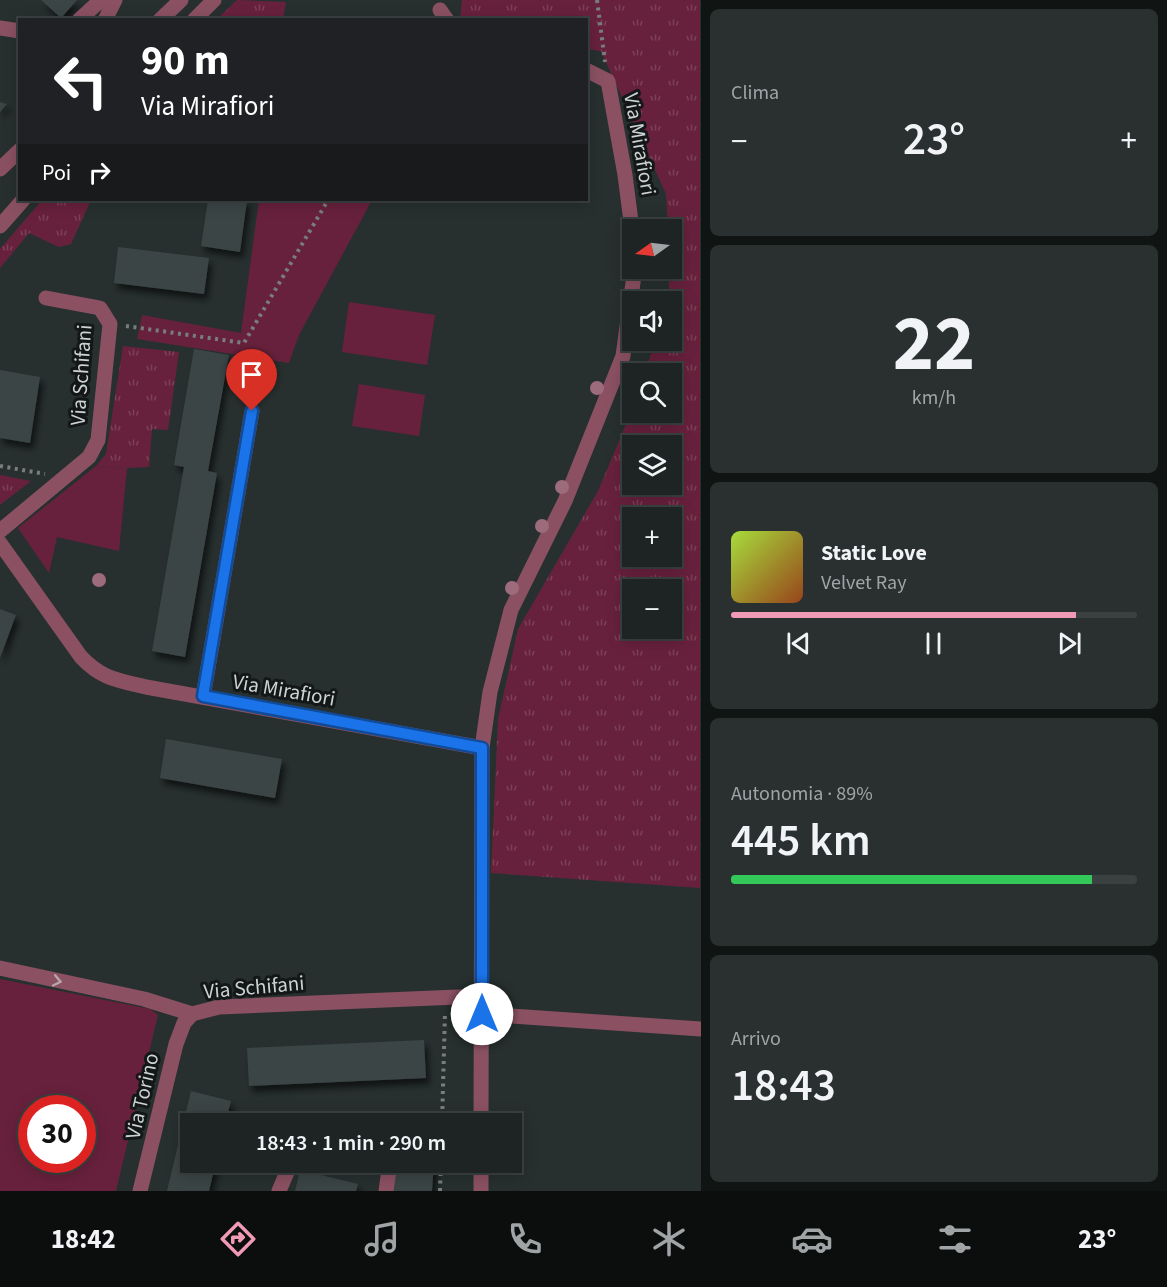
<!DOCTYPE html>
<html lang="it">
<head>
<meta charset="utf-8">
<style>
	body { margin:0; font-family:"Source Sans 3",sans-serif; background:#2a3030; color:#f1f3f6; height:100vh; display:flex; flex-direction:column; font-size:22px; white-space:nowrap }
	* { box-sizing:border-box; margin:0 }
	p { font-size:20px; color:#a0a4a6 }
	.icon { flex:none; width:33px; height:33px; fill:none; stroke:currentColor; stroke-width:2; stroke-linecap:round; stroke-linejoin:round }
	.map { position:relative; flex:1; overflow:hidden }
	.sheet { display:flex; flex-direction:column; gap:9px; padding:9px; background:#101413; width:466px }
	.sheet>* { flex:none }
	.guide { position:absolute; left:18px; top:18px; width:570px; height:183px; border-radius:0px; box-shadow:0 3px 15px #0003,0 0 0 2px #3b4141; background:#202124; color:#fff; overflow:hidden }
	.needle { width:39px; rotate:256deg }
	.fabs { position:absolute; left:622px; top:219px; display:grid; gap:12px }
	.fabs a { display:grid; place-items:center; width:60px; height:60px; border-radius:0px; background:#1d2423; box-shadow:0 3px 15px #0003,0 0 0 2px #3b4141; font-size:30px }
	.speed { position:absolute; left:18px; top:1095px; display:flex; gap:12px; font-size:30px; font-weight:700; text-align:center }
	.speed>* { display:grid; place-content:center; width:78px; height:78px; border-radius:50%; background:#1d2423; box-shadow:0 3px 15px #0003,0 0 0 2px #3b4141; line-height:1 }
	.speed .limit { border:9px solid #d22; background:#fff; color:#111 }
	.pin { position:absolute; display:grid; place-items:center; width:51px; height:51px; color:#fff; margin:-62px -26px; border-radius:50% 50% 50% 0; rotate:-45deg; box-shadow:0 0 6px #0007 }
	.pin .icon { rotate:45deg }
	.me { position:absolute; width:66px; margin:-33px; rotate:0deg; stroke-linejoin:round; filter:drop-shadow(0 0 4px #0008) }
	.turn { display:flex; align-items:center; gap:21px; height:126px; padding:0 24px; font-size:27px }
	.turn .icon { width:78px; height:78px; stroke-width:2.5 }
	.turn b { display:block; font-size:42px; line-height:51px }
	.then { display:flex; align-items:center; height:57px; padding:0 24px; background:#0003; gap:12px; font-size:22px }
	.big { font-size:45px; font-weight:600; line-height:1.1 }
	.sheet .card { flex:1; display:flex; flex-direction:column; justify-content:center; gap:9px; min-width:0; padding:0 21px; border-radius:9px; background:#2a3030 }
	.sheet .dial { align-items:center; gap:0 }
	.dial b { font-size:78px; line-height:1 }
	.song { display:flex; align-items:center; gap:18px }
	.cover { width:72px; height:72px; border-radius:9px; background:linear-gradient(135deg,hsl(80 70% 55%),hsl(20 70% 35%)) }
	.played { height:6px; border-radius:3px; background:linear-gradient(90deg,#f09ab5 85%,#3b4141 85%) }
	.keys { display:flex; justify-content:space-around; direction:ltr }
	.heat { display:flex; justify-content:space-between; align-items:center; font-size:33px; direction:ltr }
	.charge { height:9px; border-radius:4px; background:linear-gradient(90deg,#34c759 89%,#3b4141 0) }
	.trip { position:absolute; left:180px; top:1113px; width:342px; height:60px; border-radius:0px; background:#1d2423; box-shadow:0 3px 15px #0003,0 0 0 2px #3b4141; font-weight:600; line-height:60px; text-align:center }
	.dock { display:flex; height:96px; justify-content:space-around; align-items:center; background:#0c0e0e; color:#a0a4a6 }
	.dock .icon { width:42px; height:42px }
	.dock .selected { color:#f09ab5 }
	.dock b { font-size:27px; color:#f1f3f6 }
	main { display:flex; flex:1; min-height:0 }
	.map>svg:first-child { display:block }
	.grass { fill:url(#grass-tufts); fill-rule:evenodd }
	.park { fill:#68213c; fill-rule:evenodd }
	.building { fill:#3b4544; filter:url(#shadow) }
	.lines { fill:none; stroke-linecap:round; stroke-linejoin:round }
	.path { stroke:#777e7d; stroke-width:4; stroke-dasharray:3 4.5; stroke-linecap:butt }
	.minor { stroke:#8b5163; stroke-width:15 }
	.tree { fill:#9d6c7c }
	.oneway { stroke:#b6a6ab }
	.route-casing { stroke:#114b97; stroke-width:15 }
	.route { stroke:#1a73e8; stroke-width:10 }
	.labels { text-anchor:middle; stroke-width:6; stroke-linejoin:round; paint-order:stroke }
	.street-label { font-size:21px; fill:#cdd3d2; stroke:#131717 }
</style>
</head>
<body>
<main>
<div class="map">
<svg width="701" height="1191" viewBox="0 0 701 1191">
	<defs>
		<pattern id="grass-tufts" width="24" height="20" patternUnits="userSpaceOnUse" patternTransform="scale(1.5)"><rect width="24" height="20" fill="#68213c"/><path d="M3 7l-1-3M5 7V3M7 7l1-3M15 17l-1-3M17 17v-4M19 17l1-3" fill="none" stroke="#7c4057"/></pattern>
		<filter id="shadow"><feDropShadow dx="3.5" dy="6" stdDeviation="3" flood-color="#0009"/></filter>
	</defs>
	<rect width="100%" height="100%" fill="#27302f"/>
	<g class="grass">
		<path d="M237 0 286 2 283 19H217Z"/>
		<path d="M462 0H700V888L491 873 498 719 518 629 598 491 633 408V412H672V374L645 373 655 341 672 340V302L666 301 669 291V269L672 268V230L668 229 666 194 601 51 587 49 586 20H460ZM633 446H672V484H633ZM633 518H672V556H633ZM633 590H672V628H633Z"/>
		<path d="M42 200H91L71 244 59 247 29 233 0 268V249Z"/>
		<path d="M123 346 179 352 168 430 152 429 149 467 127 468 96 466 106 454Z"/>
		<path d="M0 475 31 481 0 505Z"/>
	</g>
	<g class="park">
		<path d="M259 200H372L299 335 289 363 137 339 142 315 241 333Z"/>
		<path d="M349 302 435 315 427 365 342 352Z"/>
		<path d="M359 384 425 395 419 436 352 426Z"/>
		<path d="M96 466 127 468 119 551 57 537 49 573 18 528Z"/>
		<path d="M0 979 150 1009 158 1015 116 1191H0ZM32 1108H82V1160H32Z"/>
	</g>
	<g class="building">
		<path d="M41 0H77L61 18Z"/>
		<path d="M0 102 7 104 0 112Z"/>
		<path d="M208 200H247L240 252 201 246Z"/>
		<path d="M118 247 209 258 204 294 114 283Z"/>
		<path d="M194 349 229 355 208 471 217 473 185 657 152 651 184 467 174 465Z"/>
		<path d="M0 370 40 377 30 443 0 438Z"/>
		<path d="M0 609 16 615 0 658Z"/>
		<path d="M166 739 282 759 275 798 160 778Z"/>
		<path d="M424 1040 426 1078 249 1086 247 1048Z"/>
		<path d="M191 1091 231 1101 225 1124H190V1162H216L209 1191H167Z"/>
		<path d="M395 1162H434L432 1191H393Z"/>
		<path d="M300 1170 358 1184 356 1191H295Z"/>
	</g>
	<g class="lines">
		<g class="path">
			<path d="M597 0 605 62"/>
			<path d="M126 326 244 343 328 200"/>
			<path d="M0 466 45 474"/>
			<path d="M442 1124 445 1013"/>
			<path d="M440 1191 441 1162"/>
		</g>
		<g class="minor">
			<path d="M440 10 447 20"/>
			<path d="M79 20 101 0"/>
			<path d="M105 20 115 0"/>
			<path d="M160 20 181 0"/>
			<path d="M194 20 214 0"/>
			<path d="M0 28 20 31"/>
			<path d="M586 70 608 81 625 175 633 237"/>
			<path d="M0 169 20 150"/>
			<path d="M0 226 23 200"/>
			<path d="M0 531 89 457 98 440 110 324 100 308 46 298"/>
			<path d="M0 543 81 657C102 679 117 680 146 687L482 748"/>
			<path d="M203 697 252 411"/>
			<path d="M0 968 144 999 192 1014 219 1007 482 996"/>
			<path d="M481 1014 701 1029"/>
			<path d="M481 1124 482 748 490 692 511 610 565 501 623 356 635 268"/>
			<path d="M140 1191 176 1044 184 1023 192 1014"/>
			<path d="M279 1191 290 1165 306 1162"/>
			<path d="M386 1191 390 1162"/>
			<path d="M481 1191V1162"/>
		</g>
	</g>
	<g class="tree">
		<circle cx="597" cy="388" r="7"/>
		<circle cx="562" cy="487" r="7"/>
		<circle cx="542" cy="526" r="7"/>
		<circle cx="99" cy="580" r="7"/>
		<circle cx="512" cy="588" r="7"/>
	</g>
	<defs><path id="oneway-chevron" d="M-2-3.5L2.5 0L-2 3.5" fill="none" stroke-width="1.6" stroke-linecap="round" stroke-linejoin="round" transform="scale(1.5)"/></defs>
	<use class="oneway" href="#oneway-chevron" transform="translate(57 981) rotate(12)"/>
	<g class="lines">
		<g class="route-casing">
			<path id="route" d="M252 411 203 696 482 748V1014"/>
		</g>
		<use href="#route" class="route"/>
	</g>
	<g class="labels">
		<g class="street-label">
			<text transform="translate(640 144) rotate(80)" y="7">Via Mirafiori</text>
			<text transform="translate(81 375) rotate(-86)" y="7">Via Schifani</text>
			<text transform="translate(284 690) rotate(10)" y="7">Via Mirafiori</text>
			<text transform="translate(254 987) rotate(-5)" y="7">Via Schifani</text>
			<text transform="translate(142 1096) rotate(-77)" y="7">Via Torino</text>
		</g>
	</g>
</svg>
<div class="fabs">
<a><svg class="needle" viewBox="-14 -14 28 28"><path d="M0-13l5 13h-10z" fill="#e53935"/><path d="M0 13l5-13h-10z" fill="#a0a4a6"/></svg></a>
<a><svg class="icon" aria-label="sound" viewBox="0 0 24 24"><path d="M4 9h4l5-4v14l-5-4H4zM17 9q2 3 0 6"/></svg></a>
<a><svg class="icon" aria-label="search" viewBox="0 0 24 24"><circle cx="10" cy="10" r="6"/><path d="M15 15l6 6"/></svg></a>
<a><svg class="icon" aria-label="layers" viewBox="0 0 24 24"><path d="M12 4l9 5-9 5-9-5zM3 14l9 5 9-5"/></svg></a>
<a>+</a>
<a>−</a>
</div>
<div class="speed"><div class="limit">30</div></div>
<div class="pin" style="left:252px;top:411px;background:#d93025"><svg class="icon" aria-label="arrive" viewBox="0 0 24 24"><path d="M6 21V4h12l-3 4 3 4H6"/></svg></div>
<svg class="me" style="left:482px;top:1014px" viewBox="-20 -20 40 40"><circle r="19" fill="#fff"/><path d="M0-13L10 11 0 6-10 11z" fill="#1a73e8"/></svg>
<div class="trip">18:43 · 1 min · 290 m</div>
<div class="guide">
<div class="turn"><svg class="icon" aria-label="left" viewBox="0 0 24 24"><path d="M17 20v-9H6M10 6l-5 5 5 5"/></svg><div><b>90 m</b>Via Mirafiori</div></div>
<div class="then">Poi<svg class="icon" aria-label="right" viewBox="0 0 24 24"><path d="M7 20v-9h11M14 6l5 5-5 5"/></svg></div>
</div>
</div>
<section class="sheet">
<div class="card"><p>Clima</p>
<div class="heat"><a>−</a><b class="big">23°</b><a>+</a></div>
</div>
<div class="card dial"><b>22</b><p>km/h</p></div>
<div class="card">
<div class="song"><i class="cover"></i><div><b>Static Love</b><p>Velvet Ray</p></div></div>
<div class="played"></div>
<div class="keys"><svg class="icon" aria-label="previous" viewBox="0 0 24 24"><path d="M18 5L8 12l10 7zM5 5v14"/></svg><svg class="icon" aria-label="pause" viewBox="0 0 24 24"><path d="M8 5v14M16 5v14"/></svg><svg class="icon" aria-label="next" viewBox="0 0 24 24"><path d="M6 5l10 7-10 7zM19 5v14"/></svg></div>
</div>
<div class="card"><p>Autonomia · 89%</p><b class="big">445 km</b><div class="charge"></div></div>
<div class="card"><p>Arrivo</p><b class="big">18:43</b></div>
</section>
</main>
<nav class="dock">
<b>18:42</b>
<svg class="icon selected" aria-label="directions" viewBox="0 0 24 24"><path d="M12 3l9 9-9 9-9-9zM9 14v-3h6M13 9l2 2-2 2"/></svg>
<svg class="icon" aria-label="music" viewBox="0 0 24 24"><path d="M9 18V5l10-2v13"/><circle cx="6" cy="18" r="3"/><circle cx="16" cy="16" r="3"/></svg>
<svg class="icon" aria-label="phone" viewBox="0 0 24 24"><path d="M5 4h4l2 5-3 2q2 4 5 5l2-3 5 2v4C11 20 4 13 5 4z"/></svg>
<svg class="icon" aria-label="climate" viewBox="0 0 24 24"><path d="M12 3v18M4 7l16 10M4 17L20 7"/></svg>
<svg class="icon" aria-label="car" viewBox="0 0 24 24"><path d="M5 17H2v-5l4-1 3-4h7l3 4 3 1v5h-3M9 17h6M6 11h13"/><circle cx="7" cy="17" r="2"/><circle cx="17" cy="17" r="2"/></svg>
<svg class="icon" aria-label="filters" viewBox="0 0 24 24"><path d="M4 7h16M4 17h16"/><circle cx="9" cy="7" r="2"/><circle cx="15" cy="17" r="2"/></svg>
<b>23°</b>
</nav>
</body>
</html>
